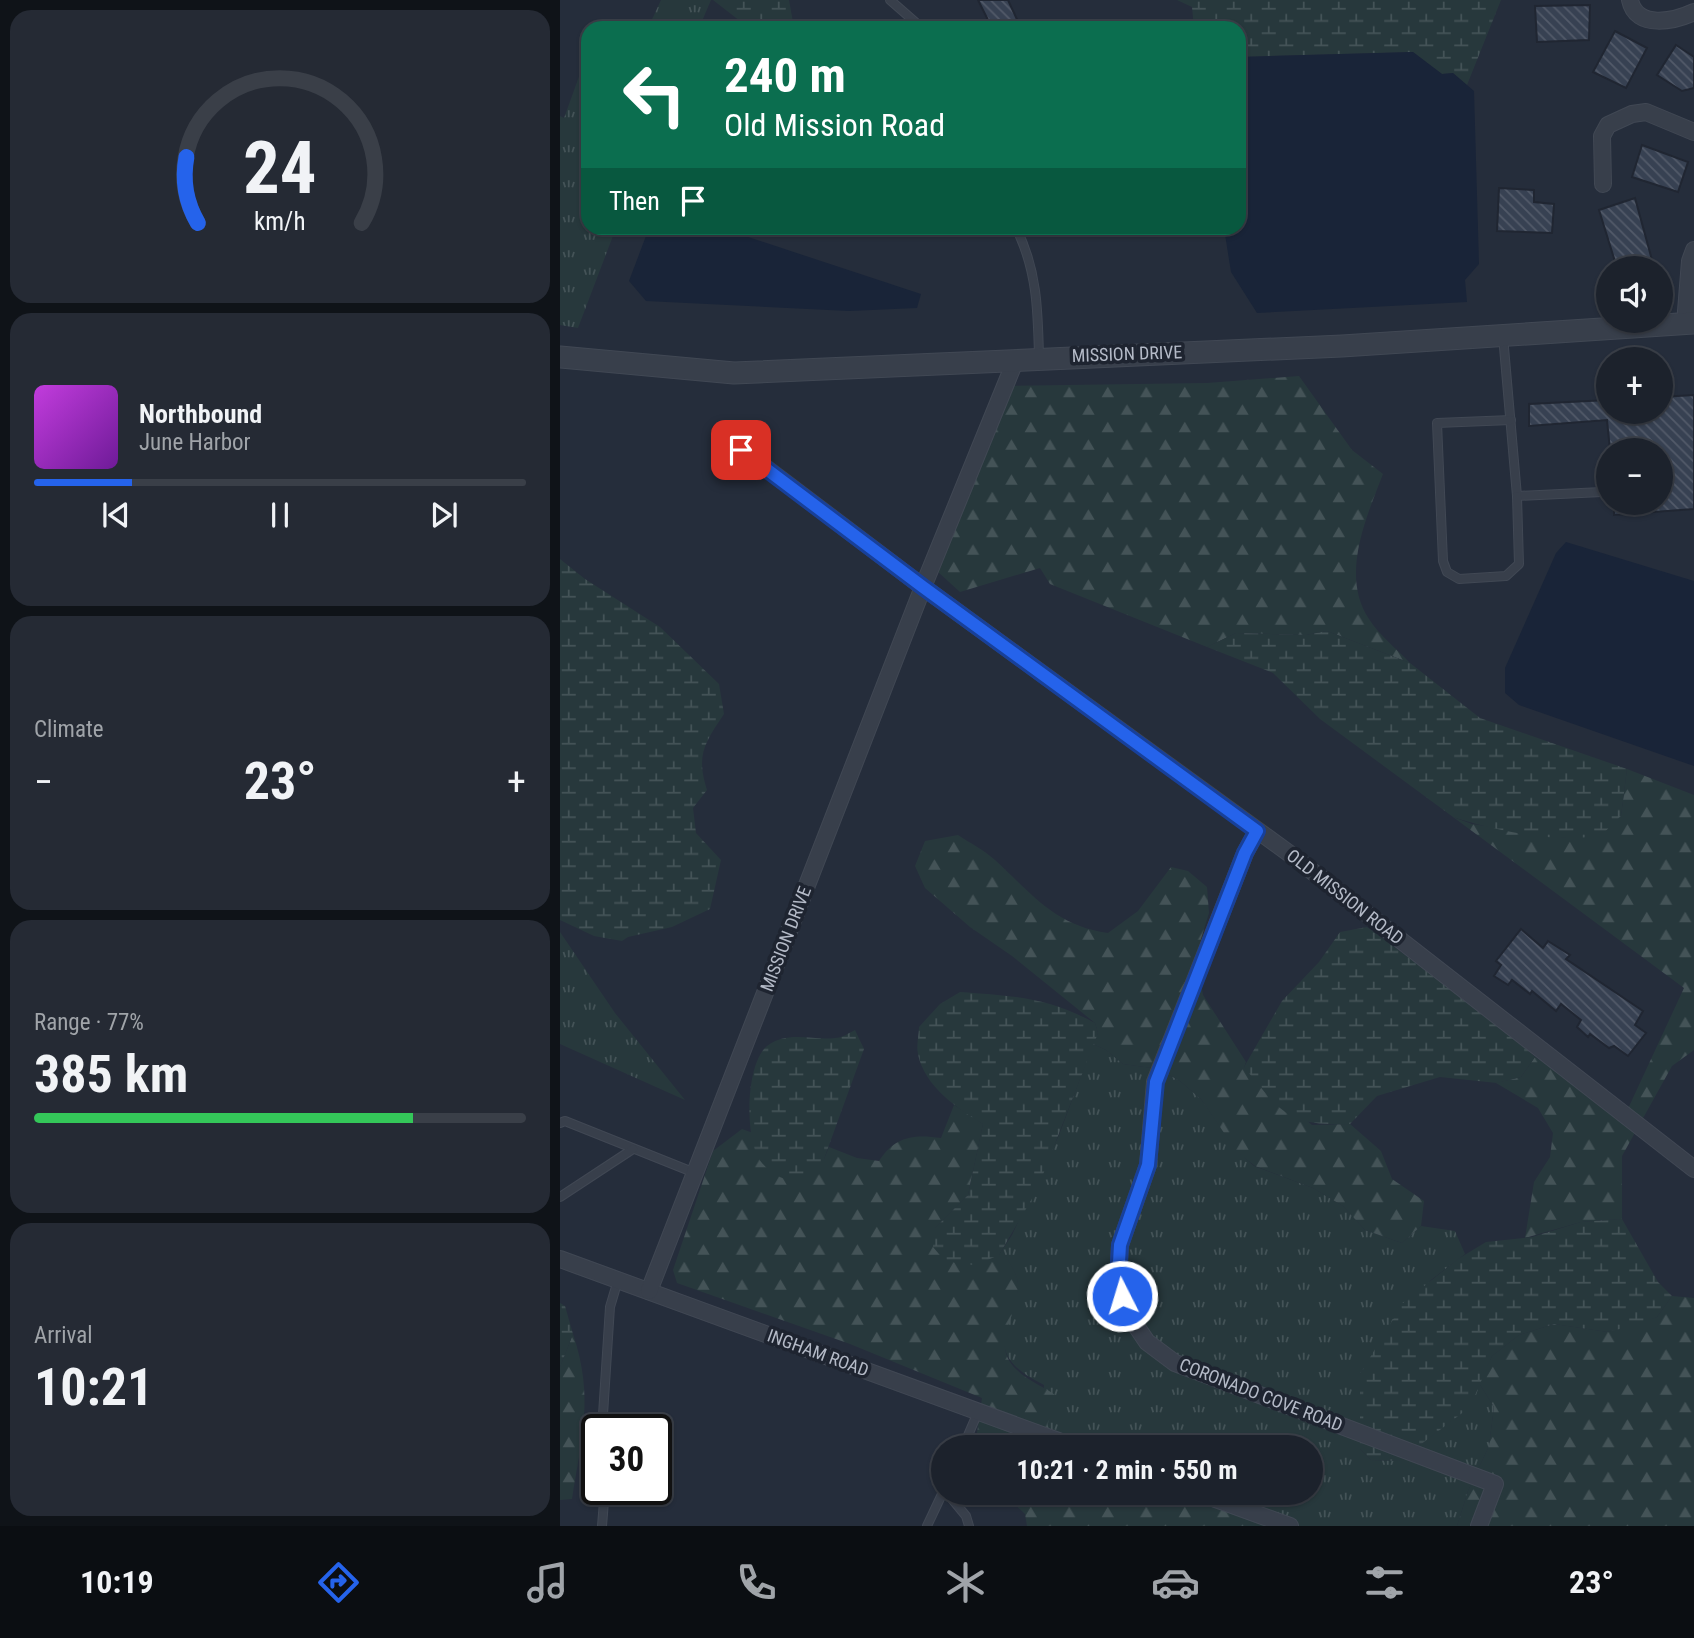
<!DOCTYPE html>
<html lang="en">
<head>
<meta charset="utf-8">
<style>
	body { margin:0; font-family:"Roboto Condensed",sans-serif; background:#252a34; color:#f1f3f6; height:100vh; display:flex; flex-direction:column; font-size:26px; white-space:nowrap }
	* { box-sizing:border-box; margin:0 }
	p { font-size:23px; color:#a0a4a9 }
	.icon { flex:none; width:38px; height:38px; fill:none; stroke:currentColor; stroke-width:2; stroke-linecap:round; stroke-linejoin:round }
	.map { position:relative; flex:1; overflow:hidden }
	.sheet { display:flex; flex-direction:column; gap:10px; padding:10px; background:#0f1318; width:560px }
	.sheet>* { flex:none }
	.top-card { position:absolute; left:21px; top:21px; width:665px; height:214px; border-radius:21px; box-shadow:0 2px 5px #0004,0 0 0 2px #3a3f48; background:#0b6e4f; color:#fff; overflow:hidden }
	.fabs { position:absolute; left:1036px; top:256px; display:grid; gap:14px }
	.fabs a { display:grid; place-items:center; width:77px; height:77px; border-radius:50%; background:#1c222c; box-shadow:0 2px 5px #0004,0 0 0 2px #3a3f48; font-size:35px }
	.speed { position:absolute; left:21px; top:1414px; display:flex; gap:14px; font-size:35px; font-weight:700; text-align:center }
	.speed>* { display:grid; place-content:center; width:91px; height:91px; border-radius:50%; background:#1c222c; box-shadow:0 2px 5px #0004,0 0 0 2px #3a3f48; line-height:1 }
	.speed .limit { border:4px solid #111; border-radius:10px; background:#fff; color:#111 }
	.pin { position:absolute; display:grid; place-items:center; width:60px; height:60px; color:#fff; margin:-30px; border-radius:14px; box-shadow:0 4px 10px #0006 }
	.me { position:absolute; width:77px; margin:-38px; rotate:355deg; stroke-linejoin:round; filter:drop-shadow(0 0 5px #0008) }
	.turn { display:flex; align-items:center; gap:24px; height:147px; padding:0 28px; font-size:32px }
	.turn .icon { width:91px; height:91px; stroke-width:2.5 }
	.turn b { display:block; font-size:49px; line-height:60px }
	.then { display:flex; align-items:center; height:66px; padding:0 28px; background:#0003; gap:14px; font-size:26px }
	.big { font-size:52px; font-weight:700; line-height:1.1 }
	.sheet .tile { flex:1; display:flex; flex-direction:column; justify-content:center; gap:10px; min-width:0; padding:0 24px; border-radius:21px; background:#252a34 }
	.sheet .dial { align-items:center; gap:0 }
	.dial svg { height:182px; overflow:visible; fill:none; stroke:#3a3f48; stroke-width:7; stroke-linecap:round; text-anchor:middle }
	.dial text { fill:#f1f3f6; stroke:none }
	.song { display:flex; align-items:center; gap:21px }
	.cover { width:84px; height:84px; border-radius:10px; background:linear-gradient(135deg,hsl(290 70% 55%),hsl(280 70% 35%)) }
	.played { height:7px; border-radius:4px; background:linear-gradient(90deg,#2563eb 20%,#3a3f48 20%) }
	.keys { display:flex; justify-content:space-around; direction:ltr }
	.heat { display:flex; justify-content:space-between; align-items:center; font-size:38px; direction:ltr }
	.charge { height:10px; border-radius:5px; background:linear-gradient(90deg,#34c759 77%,#3a3f48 0) }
	.trip { position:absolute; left:371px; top:1435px; width:392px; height:70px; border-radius:35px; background:#1c222c; box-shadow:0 2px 5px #0004,0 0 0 2px #3a3f48; font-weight:700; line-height:70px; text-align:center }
	.dock { display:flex; height:112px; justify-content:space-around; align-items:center; background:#0b0e12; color:#a0a4a9 }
	.dock .icon { width:49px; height:49px }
	.dock .on { color:#2563eb }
	.dock b { font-size:32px; color:#f1f3f6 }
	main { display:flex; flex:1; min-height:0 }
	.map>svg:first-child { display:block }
	.grass { fill:url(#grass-tufts) }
	.forest { fill:url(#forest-firs) }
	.wetland { fill:url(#wetland-marsh) }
	.water { fill:#192438 }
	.building { fill:url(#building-back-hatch); stroke:#202632; stroke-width:2 }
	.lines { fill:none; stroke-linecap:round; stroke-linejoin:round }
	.service-casing { stroke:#414854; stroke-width:10 }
	.minor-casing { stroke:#414854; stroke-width:18 }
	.tertiary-casing { stroke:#414854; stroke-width:23 }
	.service { stroke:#383f4b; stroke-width:8 }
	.minor { stroke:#383f4b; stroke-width:16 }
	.tertiary { stroke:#383f4b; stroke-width:21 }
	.route-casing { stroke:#184099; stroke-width:18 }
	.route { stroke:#2563eb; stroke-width:12 }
	.labels { text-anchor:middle; stroke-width:7; stroke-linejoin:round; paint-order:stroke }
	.street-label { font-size:18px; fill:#b4bac7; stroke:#1e2430 }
</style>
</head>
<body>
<main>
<section class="sheet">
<div class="tile dial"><svg viewBox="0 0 100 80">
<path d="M14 69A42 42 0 1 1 86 69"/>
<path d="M14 69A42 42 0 0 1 9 40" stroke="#2563eb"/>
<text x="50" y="56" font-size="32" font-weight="700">24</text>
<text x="50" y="72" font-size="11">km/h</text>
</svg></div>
<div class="tile">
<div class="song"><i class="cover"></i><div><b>Northbound</b><p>June Harbor</p></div></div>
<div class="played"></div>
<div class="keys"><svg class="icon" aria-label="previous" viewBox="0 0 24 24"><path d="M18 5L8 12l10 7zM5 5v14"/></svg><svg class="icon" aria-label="pause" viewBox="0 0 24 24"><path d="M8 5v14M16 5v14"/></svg><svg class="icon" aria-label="next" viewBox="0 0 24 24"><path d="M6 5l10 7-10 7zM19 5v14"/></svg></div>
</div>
<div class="tile"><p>Climate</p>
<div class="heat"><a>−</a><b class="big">23°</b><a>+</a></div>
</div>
<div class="tile"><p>Range · 77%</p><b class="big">385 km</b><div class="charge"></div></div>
<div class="tile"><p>Arrival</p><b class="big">10:21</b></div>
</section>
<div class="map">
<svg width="1134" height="1526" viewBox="0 0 1134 1526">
	<defs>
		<pattern id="grass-tufts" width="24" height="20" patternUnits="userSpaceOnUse" patternTransform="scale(1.75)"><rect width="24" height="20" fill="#27383c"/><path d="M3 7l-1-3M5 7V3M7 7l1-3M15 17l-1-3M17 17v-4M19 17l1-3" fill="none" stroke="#445357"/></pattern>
		<pattern id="forest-firs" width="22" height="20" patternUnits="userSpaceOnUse" patternTransform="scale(1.75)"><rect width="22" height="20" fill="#27383c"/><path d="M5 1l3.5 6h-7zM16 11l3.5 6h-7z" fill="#445357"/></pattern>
		<pattern id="wetland-marsh" width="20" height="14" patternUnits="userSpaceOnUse" patternTransform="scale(1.75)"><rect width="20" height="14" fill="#27383c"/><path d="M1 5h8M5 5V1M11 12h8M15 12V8" fill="none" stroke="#445357"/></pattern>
		<pattern id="building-back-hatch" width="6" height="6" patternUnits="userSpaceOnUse" patternTransform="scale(1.75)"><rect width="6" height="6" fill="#374152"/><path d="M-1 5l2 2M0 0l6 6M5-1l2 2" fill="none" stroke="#525a69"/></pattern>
	</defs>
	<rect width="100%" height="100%" fill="#252d3b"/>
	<g class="grass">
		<path d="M101 0H151L139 28H88Z"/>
		<path d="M25 60 28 62V228H56L18 328 0 325V116L4 118Z"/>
		<path d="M0 932 55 1013 125 1100 0 1044Z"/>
		<path d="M533 1044 546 1050 563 1064 599 1069 620 1081 641 1099 677 1151 694 1166 753 1188 783 1206 805 1230 842 1243 861 1226 895 1231 905 1254 871 1280 800 1374V1449L811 1460 839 1461 909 1407 919 1383 934 1407 929 1446 908 1491 897 1526H735L641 1493H751V1447H513L482 1437 484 1385C459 1372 438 1359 445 1327 448 1313 458 1301 458 1285 458 1274 447 1260 442 1250L452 1235 499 1135Z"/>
	</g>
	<g class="forest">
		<path d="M739 376 792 450 823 474C806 518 780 576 809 619 819 635 837 649 850 663L767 631 746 635 676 633 647 647 490 584 480 568 400 592 377 571 442 386 647 383Z"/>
		<path d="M1067 769 1134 795V1050L1112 1066 1062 1156V1219L1021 1222 965 1238 974 1182 990 1157 993 1133 978 1108 936 1083 961 1077 975 1057 1066 1113 1124 988 893 817 912 824 1006 838 1061 816Z"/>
		<path d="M398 835C410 843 424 850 435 860 471 893 495 926 548 933L578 911 611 867 628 871 647 887 649 913 636 955 643 995 686 1062 684 1067 752 1125 790 1124 821 1151 832 1179 864 1201 861 1226 842 1243 805 1230 783 1206 753 1188 695 1166 677 1152 641 1099 620 1081 599 1069 563 1064 546 1050 533 1044 538 1033 535 1023 452 956 410 927 365 888 355 866 365 841Z"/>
		<path d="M394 1105 423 1124 408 1195 375 1228 439 1255 442 1250C447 1259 458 1274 458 1284 460 1315 428 1343 457 1370 468 1381 485 1387 498 1397L483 1436 513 1447H415L422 1398 290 1344 117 1283 113 1270 153 1151 182 1129 264 1159 269 1147 297 1158 319 1161C335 1136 354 1134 381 1138Z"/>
		<path d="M1112 1296 1134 1298V1526H897L908 1491 929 1446 934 1407 919 1383 932 1356 959 1335 994 1324 1048 1332 1097 1317Z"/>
		<path d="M13 1334C34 1397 22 1436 12 1499L0 1500V1367Z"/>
		<path d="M443 1493H641L735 1526H467L465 1514Z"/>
	</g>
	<g class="wetland">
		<path d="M153 0H229L234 28H189Z"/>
		<path d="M617 0H941L907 85 893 73 882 74 853 52 679 57V28H634L632 7Z"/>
		<path d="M0 559 25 579 100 627 159 684 164 714C144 744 136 755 147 790L133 808 136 833 161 860 150 909 112 927 68 937 62 941 34 936 0 920Z"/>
		<path d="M767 631 850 663 920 718 1067 769 1061 816C1055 821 1048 831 1040 834 1006 846 928 829 893 817L760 719 713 673 647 647 676 633 746 635Z"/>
		<path d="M807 927 948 1031 975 1057 961 1077 937 1083 880 1077 817 1096 790 1124C727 1126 723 1114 684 1067L722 1001 759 962 780 932Z"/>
		<path d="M400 992C453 996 487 997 535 1023L538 1033 477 1190 439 1255 416 1265 401 1264 384 1260 373 1247 375 1228 408 1195 423 1124C398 1109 364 1086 358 1054 356 1046 359 1035 359 1027L380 1004Z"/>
		<path d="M295 1030 304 1049 264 1159 249 1181C231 1182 215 1179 202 1163 184 1143 185 1064 207 1046 228 1030 253 1041 275 1038 282 1038 289 1033 295 1030Z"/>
		<path d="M1062 1219 1098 1282 1112 1296 1097 1317 1082 1323 1048 1332 994 1324 959 1335 932 1356 910 1407 839 1461 811 1460 800 1449V1374L843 1303 898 1259 926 1242 972 1237 1021 1222Z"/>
		<path d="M0 1303 5 1306 13 1334 0 1367Z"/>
	</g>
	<g class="water">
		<path d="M853 52 882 74 893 73 914 91 919 264 905 280 907 302 697 313 671 272 664 228H679V57Z"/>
		<path d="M89 228H161L361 294 357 308 289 311 86 301 69 281Z"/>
		<path d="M1006 542 1134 581V766L959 705 945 693V668L996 553Z"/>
	</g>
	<g class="building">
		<path d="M418 0H448L461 28H432Z"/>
		<path d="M1030 5 1029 40 977 42 975 6Z"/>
		<path d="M1055 31 1087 48 1066 88 1033 72Z"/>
		<path d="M1116 45 1134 57V88L1122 91 1097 75Z"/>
		<path d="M1082 145 1128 162 1118 192 1072 177Z"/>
		<path d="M939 188 974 190V202L994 204 992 233 937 231Z"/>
		<path d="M1075 198 1092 260 1057 268 1039 210Z"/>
		<path d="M1134 395V509L1054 515V502H1101V450H1050L1047 420 969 426V404L1048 400V411H1101V397Z"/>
		<path d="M961 929 983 948 988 941 1010 955 1006 959 1083 1011 1075 1025 1086 1033 1068 1056 1054 1046 1049 1048 1030 1034 1028 1037 1017 1027 1021 1020 1001 1004 996 1011 972 991 970 994 952 980 948 985 934 976 941 965 936 961Z"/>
	</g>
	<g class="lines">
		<g class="service-casing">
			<g id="service">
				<path d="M330 0 362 28"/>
				<path d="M456 228C477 269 478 311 479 357"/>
				<path d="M943 336 957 496 1042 492"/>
				<path d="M951 420 877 423 883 561 887 572 899 579 946 576 959 564 957 496"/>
				<path d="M0 1123 5 1121 135 1173"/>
				<path d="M0 1197 73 1149"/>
				<path d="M42 1430 50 1307 58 1280"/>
				<path d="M403 1447 418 1412"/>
				<path d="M387 1493 406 1516 409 1526"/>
				<path d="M42 1526 45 1489"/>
				<path d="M367 1526 383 1492"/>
			</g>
		</g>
		<g class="minor-casing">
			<g id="minor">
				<path d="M1070 0C1076 30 1115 21 1134 12"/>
				<path d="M1043 184 1042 136 1048 125 1072 114 1086 112 1134 132"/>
				<path d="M1125 324 1130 261 1134 250"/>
				<path d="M162 431 181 449 363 587 730 854 1134 1169"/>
				<path d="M697 831 685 853 595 1082 588 1165 560 1245 558 1280 566 1311 587 1342 615 1363 935 1484 919 1526"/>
				<path d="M0 1259 515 1447"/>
				<path d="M89 1291 363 587 456 359"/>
				<path d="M639 1493 730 1526"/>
			</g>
		</g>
		<g class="tertiary-casing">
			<path id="tertiary" d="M0 357 174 373 782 346 1134 323"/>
		</g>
		<use href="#service" class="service"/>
		<use href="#minor" class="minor"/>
		<use href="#tertiary" class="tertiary"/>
	</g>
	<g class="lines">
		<g class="route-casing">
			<path id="route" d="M181 450 363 587 697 831 685 853 596 1082 588 1165 560 1245 558 1280 562 1296"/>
		</g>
		<use href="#route" class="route"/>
	</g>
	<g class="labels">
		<g class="street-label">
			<text transform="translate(567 354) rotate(-2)" y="6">MISSION DRIVE</text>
			<text transform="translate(785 897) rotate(38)" y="6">OLD MISSION ROAD</text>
			<text transform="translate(226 939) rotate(-69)" y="6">MISSION DRIVE</text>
			<text transform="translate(258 1353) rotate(20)" y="6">INGHAM ROAD</text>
			<text transform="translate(701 1395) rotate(21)" y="6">CORONADO COVE ROAD</text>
		</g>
	</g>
</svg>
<div class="fabs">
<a><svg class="icon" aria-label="sound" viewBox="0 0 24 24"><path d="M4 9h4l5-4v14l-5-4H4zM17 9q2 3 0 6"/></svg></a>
<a>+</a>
<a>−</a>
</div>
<div class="speed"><div class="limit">30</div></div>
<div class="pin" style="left:181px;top:450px;background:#d93025"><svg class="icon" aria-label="arrive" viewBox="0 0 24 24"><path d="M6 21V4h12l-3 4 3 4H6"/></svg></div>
<svg class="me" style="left:562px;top:1296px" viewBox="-20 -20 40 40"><circle r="17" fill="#2563eb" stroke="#fff" stroke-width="3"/><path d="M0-11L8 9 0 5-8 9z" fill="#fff"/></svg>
<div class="trip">10:21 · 2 min · 550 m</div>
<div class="top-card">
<div class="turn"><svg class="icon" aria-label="left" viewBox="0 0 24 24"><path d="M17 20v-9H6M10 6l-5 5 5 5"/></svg><div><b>240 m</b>Old Mission Road</div></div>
<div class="then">Then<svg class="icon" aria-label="arrive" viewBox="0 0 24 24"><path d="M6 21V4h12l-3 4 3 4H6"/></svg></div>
</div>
</div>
</main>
<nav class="dock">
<b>10:19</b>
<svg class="icon on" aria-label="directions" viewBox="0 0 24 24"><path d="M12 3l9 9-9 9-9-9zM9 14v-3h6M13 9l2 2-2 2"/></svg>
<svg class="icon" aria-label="music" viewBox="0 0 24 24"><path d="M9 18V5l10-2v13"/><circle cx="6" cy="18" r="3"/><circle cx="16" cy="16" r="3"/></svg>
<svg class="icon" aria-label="phone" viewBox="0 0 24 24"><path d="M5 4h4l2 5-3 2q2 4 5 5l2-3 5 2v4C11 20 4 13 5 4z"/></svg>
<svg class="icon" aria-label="climate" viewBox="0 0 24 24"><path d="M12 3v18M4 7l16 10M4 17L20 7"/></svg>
<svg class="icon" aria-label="car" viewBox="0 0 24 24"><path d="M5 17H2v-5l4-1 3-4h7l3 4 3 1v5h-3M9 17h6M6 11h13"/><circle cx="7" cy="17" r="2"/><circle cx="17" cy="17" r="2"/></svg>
<svg class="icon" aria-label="filters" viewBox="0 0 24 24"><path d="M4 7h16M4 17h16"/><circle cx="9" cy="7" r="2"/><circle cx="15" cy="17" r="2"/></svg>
<b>23°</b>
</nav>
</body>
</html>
